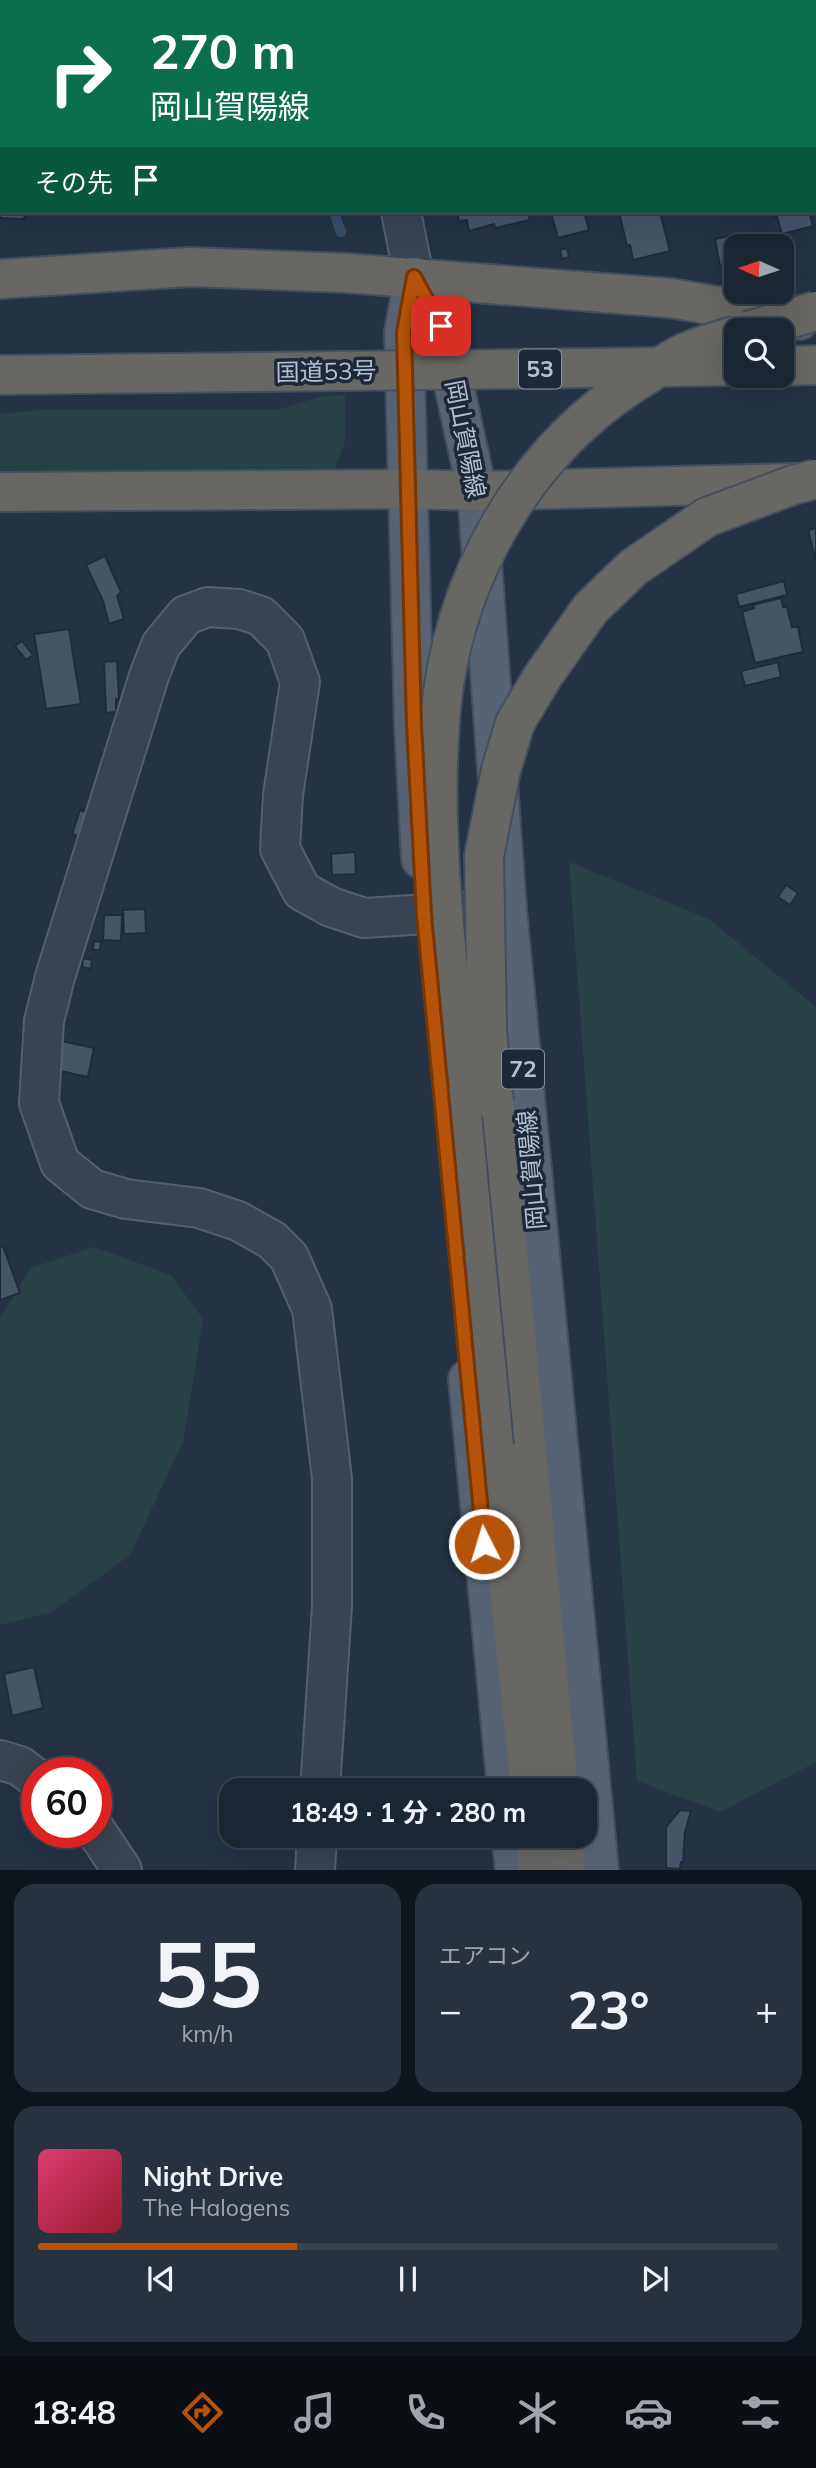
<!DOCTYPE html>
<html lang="ja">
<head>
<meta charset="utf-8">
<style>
	body { margin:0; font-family:Mulish,"Noto Sans JP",sans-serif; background:#28323f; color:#f1f3f6; height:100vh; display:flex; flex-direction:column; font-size:26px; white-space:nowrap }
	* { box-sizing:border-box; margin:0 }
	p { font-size:23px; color:#a0a5ac }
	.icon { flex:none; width:38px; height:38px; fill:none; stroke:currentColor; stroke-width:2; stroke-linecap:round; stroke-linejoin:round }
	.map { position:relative; height:1870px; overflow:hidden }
	.side { display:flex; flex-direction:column; gap:14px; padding:14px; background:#0f151c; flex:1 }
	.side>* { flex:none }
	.banner { position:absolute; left:0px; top:0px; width:817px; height:214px; box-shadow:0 7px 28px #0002,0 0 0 2px #39434e; background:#0b6e4f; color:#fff; overflow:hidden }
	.needle { width:46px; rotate:273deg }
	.tools { position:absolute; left:724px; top:234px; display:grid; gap:14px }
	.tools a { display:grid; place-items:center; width:70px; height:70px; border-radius:14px; background:#1b2633; box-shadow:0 7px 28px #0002,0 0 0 2px #39434e; font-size:35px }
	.speed { position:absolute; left:21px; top:1757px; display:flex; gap:14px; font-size:35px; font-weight:700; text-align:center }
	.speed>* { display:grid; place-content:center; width:91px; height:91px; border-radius:50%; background:#1b2633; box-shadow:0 7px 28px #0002,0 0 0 2px #39434e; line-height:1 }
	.speed .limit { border:10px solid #d22; background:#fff; color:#111 }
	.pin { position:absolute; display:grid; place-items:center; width:60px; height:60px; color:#fff; margin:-30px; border-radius:14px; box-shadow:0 4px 10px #0006 }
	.me { position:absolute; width:77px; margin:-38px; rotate:355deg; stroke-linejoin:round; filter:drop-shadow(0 0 5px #0008) }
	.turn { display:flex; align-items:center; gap:24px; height:147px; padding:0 35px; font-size:32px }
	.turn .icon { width:91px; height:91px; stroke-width:2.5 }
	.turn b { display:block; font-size:49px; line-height:60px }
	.then { display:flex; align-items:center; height:66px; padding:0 35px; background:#0003; gap:14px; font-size:26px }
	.big { font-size:52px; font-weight:700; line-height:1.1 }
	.side .widget { flex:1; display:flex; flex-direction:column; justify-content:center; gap:10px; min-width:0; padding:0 24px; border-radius:21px; background:#28323f }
	.side .dial { align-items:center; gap:0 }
	.dial b { font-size:91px; line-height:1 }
	.song { display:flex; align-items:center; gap:21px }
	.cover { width:84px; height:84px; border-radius:10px; background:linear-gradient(135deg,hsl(340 70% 55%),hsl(350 70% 35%)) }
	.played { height:7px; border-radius:4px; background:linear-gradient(90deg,#b45309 35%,#39434e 35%) }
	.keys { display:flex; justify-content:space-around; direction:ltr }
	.heat { display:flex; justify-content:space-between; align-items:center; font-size:38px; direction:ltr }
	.side .tiles { flex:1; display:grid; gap:14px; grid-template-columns:1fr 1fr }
	.widget:last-child { grid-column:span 2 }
	.trip { position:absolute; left:219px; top:1778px; width:378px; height:70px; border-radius:21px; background:#1b2633; box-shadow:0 7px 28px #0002,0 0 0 2px #39434e; font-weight:700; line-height:70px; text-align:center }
	.menu { display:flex; height:112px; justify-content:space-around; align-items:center; background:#0b0f14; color:#a0a5ac }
	.menu .icon { width:49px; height:49px }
	.menu .on { color:#b45309 }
	.menu b { font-size:32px; color:#f1f3f6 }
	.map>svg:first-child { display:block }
	.green { fill:#264245 }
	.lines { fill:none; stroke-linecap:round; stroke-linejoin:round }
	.stream { stroke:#374e6c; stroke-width:10 }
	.building { fill:#465468; stroke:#1f2b3b; stroke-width:2 }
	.minor-casing { stroke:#545f6d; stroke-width:38 }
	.tertiary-casing { stroke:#545f6d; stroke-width:42 }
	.primary-casing { stroke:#434d5c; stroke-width:42 }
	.trunk-casing { stroke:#434f5e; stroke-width:42 }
	.minor { stroke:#394453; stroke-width:35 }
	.tertiary { stroke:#394453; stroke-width:38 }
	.primary { stroke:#576373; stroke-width:38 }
	.trunk { stroke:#686764; stroke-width:38 }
	.trunk-bridge-casing { stroke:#434f5e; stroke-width:42; stroke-linecap:butt }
	.trunk-bridge { stroke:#686764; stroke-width:38 }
	.route-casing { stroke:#753606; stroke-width:18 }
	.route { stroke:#b45309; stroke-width:12 }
	.labels { text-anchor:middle; stroke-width:7; stroke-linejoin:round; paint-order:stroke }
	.shield { fill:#1d2939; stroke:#8892a1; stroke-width:2 }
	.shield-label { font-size:23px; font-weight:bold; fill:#b6bfcd }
	.street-label { font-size:24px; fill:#b6bfcd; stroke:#1d2939 }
</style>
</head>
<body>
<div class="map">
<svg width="816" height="1870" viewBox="0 0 816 1870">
	<rect width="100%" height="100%" fill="#243244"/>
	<g class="green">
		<path d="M345 395V442L333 473 0 476V414L41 410H277L322 396Z"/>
		<path d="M569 862 709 919 816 1007V1762L720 1812 637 1781Z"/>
		<path d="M94 1247 171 1275 203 1319 183 1442 130 1555 52 1612 0 1625V1318L31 1268Z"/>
	</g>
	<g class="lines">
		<g class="stream">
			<path d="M103 0 104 2"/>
			<path d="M334 212 341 232"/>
		</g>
	</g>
	<g class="building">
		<path d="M109 0H155L110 2Z"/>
		<path d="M499 0H553L554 2H499Z"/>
		<path d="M0 144 2 150 0 183Z"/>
		<path d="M2 184V212H23L25 219 0 218Z"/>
		<path d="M457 212H528L530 220 495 228 494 224 469 231 467 220 459 221Z"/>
		<path d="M551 212H584L589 230 558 238Z"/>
		<path d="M619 212H660L670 251 633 260 630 245 627 246Z"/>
		<path d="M772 212H809L813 226 782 234 777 217H774Z"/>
		<path d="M745 233 748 247H737V263L720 266 715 239Z"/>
		<path d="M567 248 569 257 562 259 560 250Z"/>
		<path d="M816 528V561L808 530Z"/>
		<path d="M105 556 121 592 117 596 124 619 109 624 103 601 86 565Z"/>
		<path d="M784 581 787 595 739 607 736 594Z"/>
		<path d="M781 598 783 607H787L792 627H798L803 652 755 663 742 612 754 608 753 605Z"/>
		<path d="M69 629 81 704 46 709 34 634Z"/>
		<path d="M22 641 33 655 26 660 15 646Z"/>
		<path d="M117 661 119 700 116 699V712L106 713 104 662Z"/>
		<path d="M778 662 781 677 745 686 741 671Z"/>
		<path d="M80 810 91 814 83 838 72 834Z"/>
		<path d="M355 852 356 874 332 875 331 854Z"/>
		<path d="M786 885 798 893 790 905 778 897Z"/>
		<path d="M145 909 146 933 124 934 123 910Z"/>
		<path d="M104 915H122L121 941 103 940Z"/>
		<path d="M94 941 101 942 100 950H93Z"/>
		<path d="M83 958 92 960 91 969 82 967Z"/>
		<path d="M57 1040 94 1048 88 1077 51 1069Z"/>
		<path d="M3 1246 20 1293 0 1300V1247Z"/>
		<path d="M34 1667 43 1708 12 1716 4 1674Z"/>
		<path d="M680 1810 691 1811 685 1832 683 1862H681L680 1869 666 1868V1827Z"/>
	</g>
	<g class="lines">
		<g class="minor-casing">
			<g id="minor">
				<path d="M326 2 335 0"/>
				<path d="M0 71 2 70"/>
			</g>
		</g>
		<g class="tertiary-casing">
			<g id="tertiary">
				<path d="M357 0V2"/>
				<path d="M401 212 414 277"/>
				<path d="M0 1760 20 1766 37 1779"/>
				<path d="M320 1790 332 1606V1479L312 1309 289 1257 272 1240 238 1221 199 1208 126 1199 92 1189 60 1163 39 1103 44 1021 55 977 149 676 161 645 186 615 208 607 239 609 261 616 285 640 300 682 283 795 280 849 302 891 331 907 364 918 507 909"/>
				<path d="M96 1831 122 1870"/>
				<path d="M315 1870 317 1836"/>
			</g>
		</g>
		<g class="primary-casing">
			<g id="primary">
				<path d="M414 277 441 326 477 491 507 909 599 1870"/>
				<path d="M414 277 404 332 414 725 421 859"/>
				<path d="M468 1379 507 1790"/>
				<path d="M511 1836 515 1870"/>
			</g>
		</g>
		<g class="trunk-casing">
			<g id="trunk">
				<path d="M0 279 190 267 346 273 670 298 800 320"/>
				<path d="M782 366 816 365"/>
				<path d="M0 375 343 371"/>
				<path d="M0 492 409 489 477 491 793 483"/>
				<path d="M494 1102 559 1790"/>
				<path d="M494 1446 530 1790"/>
				<path d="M535 1836 538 1870"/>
				<path d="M563 1836 566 1870"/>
			</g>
		</g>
		<use href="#minor" class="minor"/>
		<use href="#tertiary" class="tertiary"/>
		<use href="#primary" class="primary"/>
		<use href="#trunk" class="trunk"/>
		<g class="trunk-bridge-casing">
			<g id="trunk-bridge">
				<path d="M748 331 816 311"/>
				<path d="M343 371 737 366"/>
				<path d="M494 1102 487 1030 484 856 501 770 515 723 543 676 591 608 634 567 707 517 793 485 816 479"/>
				<path d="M494 1446C481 1315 469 1184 456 1053 446 944 432 833 440 722 450 579 526 445 651 372 664 365 676 356 689 351 705 344 721 340 737 335"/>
			</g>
		</g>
		<use href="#trunk-bridge" class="trunk-bridge"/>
	</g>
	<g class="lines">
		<g class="route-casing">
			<path id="route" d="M441 326 414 277 404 332 414 725 424 915 484 1544"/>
		</g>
		<use href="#route" class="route"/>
	</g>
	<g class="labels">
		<g class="shield">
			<rect x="519" y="349.5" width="42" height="39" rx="5"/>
			<rect x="502" y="1049.5" width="42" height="39" rx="5"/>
		</g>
		<g class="shield-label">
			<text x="540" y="377">53</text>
			<text x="523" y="1077">72</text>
		</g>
		<g class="street-label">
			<text transform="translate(326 372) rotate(-1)" y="8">国道53号</text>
			<text transform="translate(465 439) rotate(79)" y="8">岡山賀陽線</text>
			<text transform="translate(532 1170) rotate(-95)" y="8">岡山賀陽線</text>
		</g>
	</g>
</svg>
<div class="tools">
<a><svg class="needle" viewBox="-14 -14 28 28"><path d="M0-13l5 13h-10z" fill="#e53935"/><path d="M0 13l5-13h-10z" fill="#a0a5ac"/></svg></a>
<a><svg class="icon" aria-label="search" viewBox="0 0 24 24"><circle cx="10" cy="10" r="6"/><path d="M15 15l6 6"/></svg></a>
</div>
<div class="speed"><div class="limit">60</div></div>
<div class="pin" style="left:441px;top:326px;background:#d93025"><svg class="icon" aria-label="arrive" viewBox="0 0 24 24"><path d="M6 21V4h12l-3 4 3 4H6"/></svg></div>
<svg class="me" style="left:484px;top:1544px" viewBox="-20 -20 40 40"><circle r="17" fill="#b45309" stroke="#fff" stroke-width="3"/><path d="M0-11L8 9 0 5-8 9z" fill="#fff"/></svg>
<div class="trip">18:49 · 1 分 · 280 m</div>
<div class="banner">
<div class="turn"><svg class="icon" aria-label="right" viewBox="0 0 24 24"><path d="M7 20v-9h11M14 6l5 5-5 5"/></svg><div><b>270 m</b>岡山賀陽線</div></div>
<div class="then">その先<svg class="icon" aria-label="arrive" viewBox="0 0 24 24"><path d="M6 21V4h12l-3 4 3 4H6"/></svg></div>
</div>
</div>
<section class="side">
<div class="tiles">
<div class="widget dial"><b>55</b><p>km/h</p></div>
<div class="widget"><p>エアコン</p>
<div class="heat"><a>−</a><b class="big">23°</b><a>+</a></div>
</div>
<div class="widget">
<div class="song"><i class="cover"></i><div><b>Night Drive</b><p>The Halogens</p></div></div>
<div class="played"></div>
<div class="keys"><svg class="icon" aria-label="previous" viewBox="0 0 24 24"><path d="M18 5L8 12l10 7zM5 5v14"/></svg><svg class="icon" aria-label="pause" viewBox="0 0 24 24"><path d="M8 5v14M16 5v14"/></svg><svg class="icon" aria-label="next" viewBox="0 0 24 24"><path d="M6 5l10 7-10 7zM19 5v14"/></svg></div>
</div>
</div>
</section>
<nav class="menu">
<b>18:48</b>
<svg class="icon on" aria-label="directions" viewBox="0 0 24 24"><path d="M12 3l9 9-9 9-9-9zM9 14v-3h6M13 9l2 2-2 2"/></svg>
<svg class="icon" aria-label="music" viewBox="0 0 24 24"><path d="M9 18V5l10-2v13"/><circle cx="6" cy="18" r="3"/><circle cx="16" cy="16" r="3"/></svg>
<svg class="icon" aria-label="phone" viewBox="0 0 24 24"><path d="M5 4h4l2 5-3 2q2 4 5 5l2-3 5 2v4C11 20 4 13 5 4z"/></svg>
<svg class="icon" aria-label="climate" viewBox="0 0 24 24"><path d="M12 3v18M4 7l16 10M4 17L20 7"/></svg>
<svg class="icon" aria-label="car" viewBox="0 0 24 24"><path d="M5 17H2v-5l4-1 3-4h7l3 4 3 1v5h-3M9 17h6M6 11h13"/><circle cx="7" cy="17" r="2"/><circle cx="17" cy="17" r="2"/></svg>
<svg class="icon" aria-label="filters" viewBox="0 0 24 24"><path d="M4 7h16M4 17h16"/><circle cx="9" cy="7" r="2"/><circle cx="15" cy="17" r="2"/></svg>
</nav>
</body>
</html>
